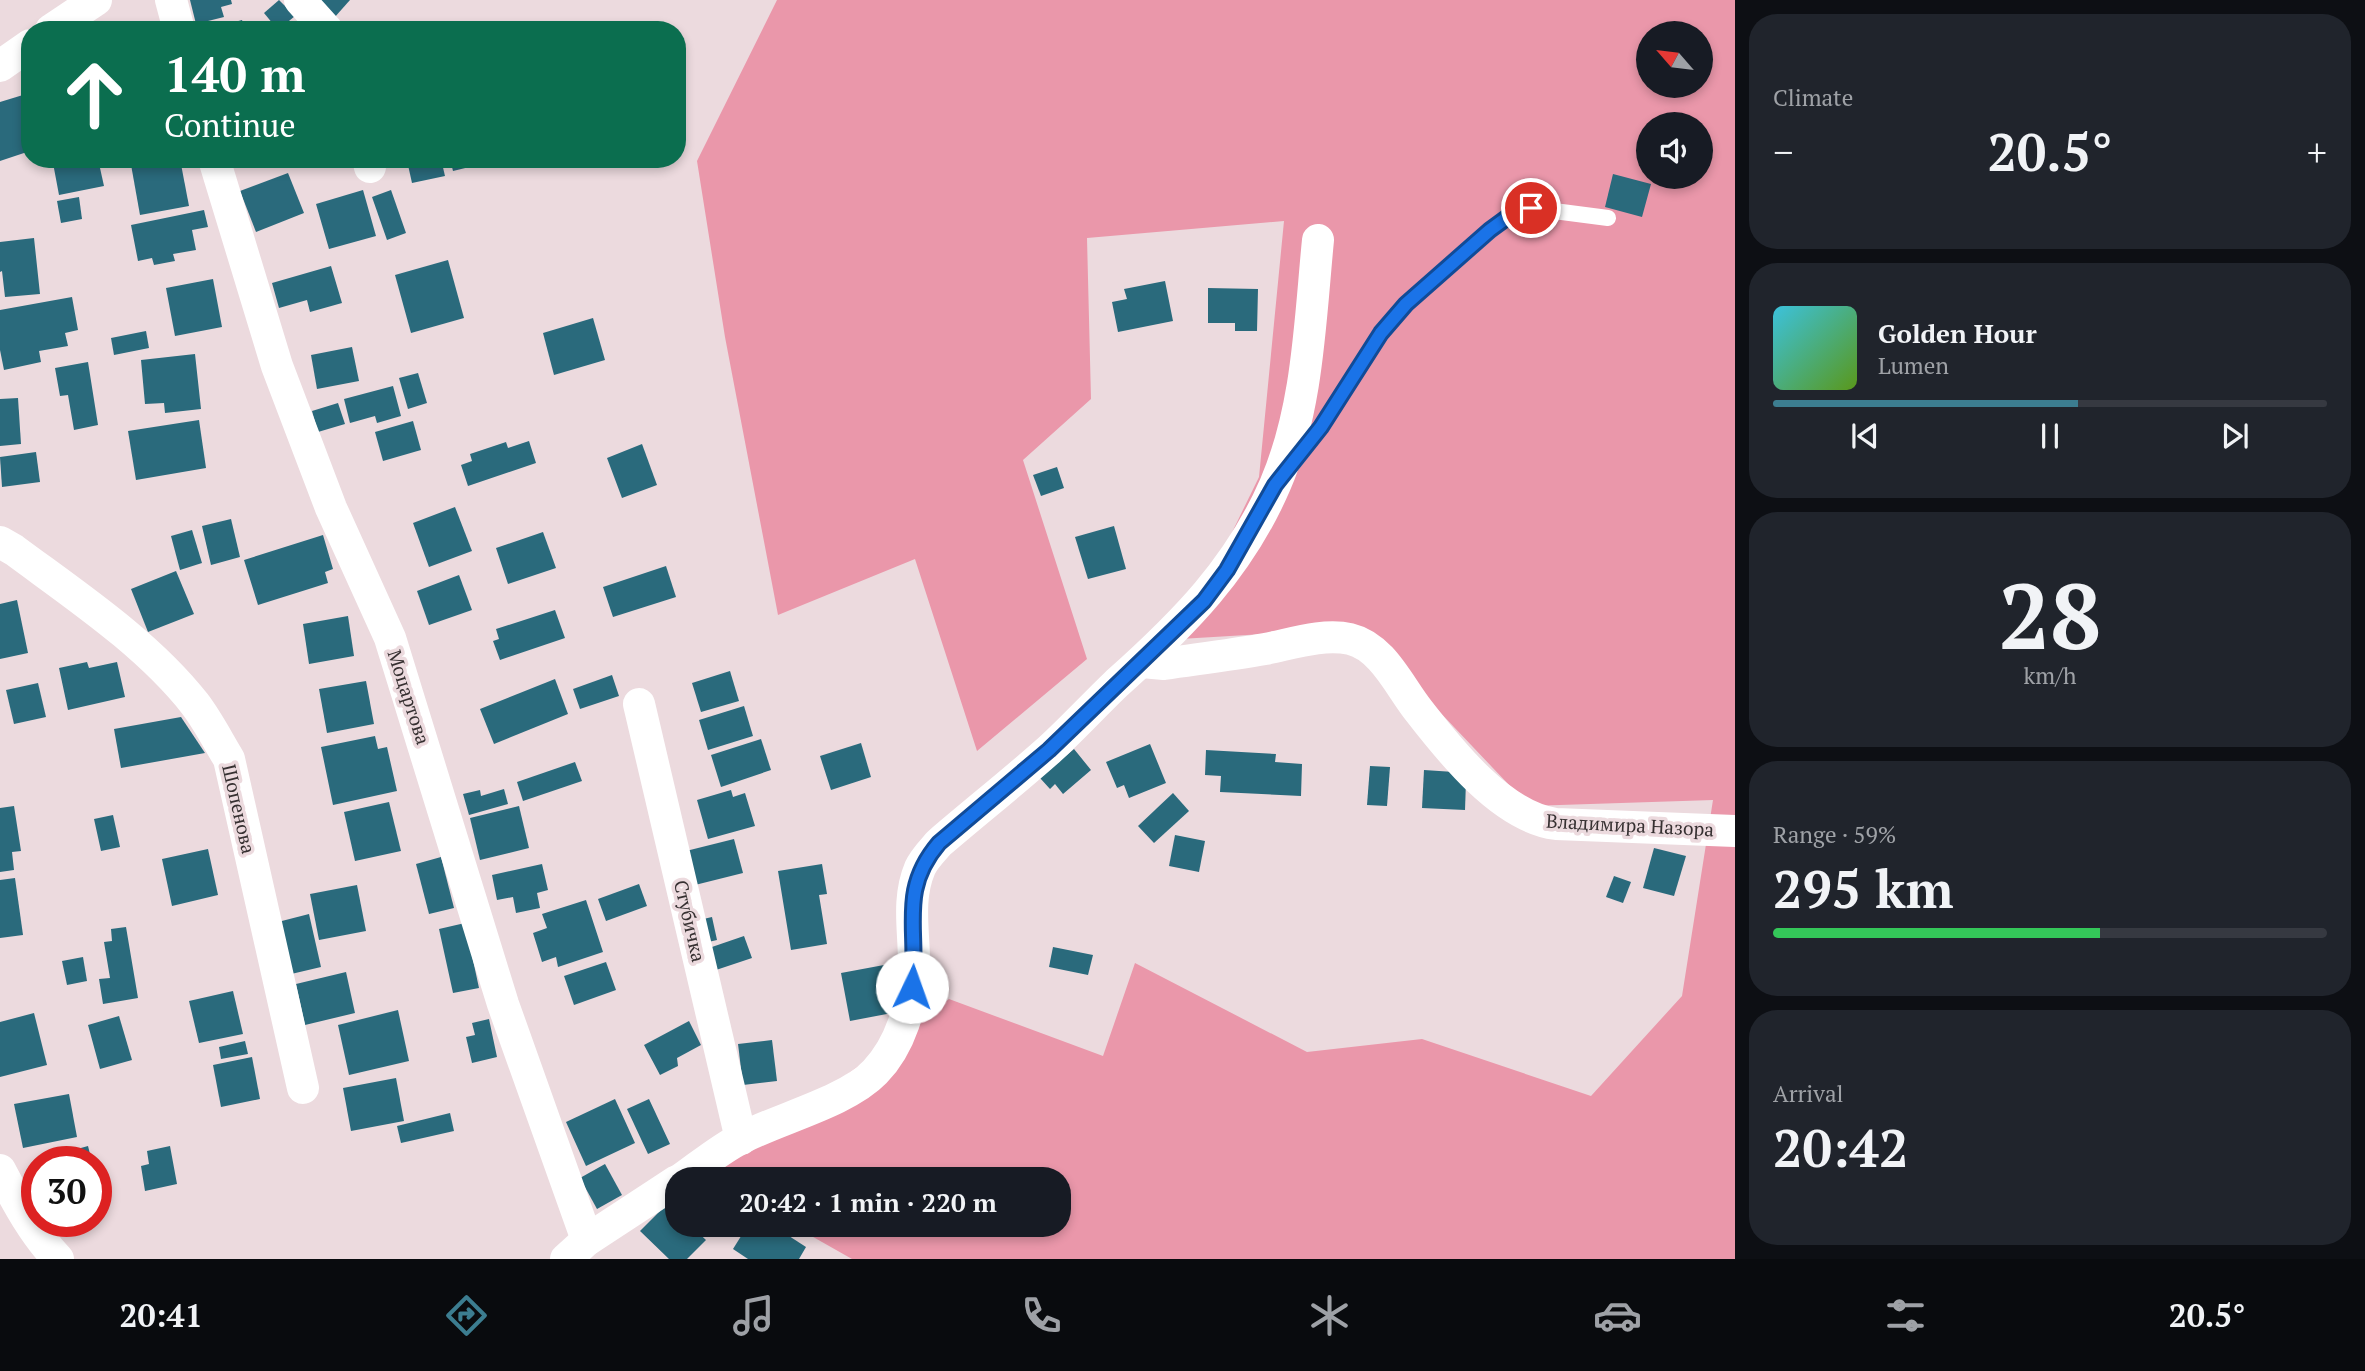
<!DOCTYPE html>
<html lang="en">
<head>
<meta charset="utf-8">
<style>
	body { margin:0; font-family:"PT Serif",serif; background:#20242c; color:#f1f3f6; height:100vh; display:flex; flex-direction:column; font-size:26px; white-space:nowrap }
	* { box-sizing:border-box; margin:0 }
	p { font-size:23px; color:#9ea1a6 }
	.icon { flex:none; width:38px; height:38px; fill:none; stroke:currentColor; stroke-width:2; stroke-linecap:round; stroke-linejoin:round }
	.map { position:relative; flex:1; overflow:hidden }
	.drawer { display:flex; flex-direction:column; gap:14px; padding:14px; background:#0d0f14; width:630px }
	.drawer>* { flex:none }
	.guide { position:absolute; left:21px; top:21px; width:665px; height:147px; border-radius:28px; box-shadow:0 4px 10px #0003; background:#0b6e4f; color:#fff; overflow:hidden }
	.needle { width:46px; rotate:298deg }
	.fabs { position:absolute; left:1636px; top:21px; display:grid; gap:14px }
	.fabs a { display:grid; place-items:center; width:77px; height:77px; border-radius:50%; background:#171b24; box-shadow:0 4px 10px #0003; font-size:35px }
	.speed { position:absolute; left:21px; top:1146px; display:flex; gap:14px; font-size:35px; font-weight:700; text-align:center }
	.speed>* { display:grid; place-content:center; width:91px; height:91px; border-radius:50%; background:#171b24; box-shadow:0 4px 10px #0003; line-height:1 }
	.speed .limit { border:10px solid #d22; background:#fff; color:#111 }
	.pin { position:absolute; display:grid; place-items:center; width:60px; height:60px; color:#fff; margin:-30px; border:4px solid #fff; border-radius:50%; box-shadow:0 2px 7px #0007 }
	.me { position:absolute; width:77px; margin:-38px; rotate:3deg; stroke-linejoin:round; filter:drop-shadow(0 0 5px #0008) }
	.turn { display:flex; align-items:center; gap:24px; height:147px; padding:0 28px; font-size:32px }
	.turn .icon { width:91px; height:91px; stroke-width:2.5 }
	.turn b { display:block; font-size:49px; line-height:60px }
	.big { font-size:52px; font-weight:700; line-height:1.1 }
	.drawer .widget { flex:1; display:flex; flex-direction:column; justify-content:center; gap:10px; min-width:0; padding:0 24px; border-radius:28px; background:#20242c }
	.drawer .dial { align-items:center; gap:0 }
	.dial b { font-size:91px; line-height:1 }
	.song { display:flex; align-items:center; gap:21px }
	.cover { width:84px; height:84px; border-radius:10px; background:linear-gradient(135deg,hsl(190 70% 55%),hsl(90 70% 35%)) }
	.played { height:7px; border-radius:4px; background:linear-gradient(90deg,#3c7d90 55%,#363941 55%) }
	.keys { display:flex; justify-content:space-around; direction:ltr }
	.heat { display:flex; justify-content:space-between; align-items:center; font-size:38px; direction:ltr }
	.charge { height:10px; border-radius:5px; background:linear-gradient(90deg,#34c759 59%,#363941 0) }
	.trip { position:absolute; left:665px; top:1167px; width:406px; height:70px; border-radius:28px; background:#171b24; box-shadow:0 4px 10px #0003; font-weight:700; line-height:70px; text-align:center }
	.dock { display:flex; height:112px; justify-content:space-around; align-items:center; background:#090b0e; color:#9ea1a6 }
	.dock .icon { width:49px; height:49px }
	.dock .on { color:#3c7d90 }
	.dock b { font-size:32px; color:#f1f3f6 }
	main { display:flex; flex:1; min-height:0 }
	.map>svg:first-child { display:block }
	.green { fill:#ea97aa; fill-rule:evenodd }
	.building { fill:#2a6a7c }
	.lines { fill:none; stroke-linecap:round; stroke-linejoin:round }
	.service { stroke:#fff; stroke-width:16 }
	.minor { stroke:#fff; stroke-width:32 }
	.route-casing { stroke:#114b97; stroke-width:18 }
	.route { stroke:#1a73e8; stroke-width:12 }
	.labels { text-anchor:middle; stroke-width:7; stroke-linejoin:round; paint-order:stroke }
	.street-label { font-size:19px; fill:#363031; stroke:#ecdade }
</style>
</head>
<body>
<main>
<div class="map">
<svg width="1735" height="1259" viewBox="0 0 1735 1259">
	<rect width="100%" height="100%" fill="#ecdade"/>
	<path class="green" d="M777 0H1735V1259H852L792 1225H1059V1180H712L708 1177 949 999 1103 1056 1135 963 1307 1052 1422 1039 1591 1096 1682 996 1713 800 1529 806 1360 628 1180 639 1259 477 1284 221 1087 238 1091 399 1023 460 1087 659 977 751 915 559 778 615 725 337 697 161ZM1648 33H1701V86H1648ZM1648 124H1701V177H1648Z"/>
	<g class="building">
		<path d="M190 0H231L232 4 221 7 224 17 196 24Z"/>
		<path d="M279 0 295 16 278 30 264 13Z"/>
		<path d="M315 0H350L334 18Z"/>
		<path d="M242 20 245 30H210V29Z"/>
		<path d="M23 95 30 116V151L0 161V102Z"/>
		<path d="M72 159H98L104 186 59 195 53 163Z"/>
		<path d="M130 159H180L189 206 140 215Z"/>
		<path d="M430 159H441L445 176 412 183 408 165Z"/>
		<path d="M450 159H498V160L453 171Z"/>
		<path d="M288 173 304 213 256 232 240 191Z"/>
		<path d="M1613 174 1651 184 1642 217 1605 207Z"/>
		<path d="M363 190 376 236 329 249 316 204Z"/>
		<path d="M391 190 406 233 387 240 372 197Z"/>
		<path d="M79 197 82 219 61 223 57 201Z"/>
		<path d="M204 210 208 227 192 230 196 250 173 254 175 261 154 265 152 258 138 261 131 225Z"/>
		<path d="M34 238 40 294 5 297 2 271 0 272V242Z"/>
		<path d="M448 260 464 318 411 333 395 275Z"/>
		<path d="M331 266 342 303 310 312 307 300 279 308 272 283Z"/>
		<path d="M213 279 222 327 175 336 166 288Z"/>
		<path d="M1165 281 1173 321 1118 332 1112 302 1127 299 1124 289Z"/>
		<path d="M1208 288 1258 289 1257 331H1235V323H1208Z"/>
		<path d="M72 297 78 330 65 333 68 346 39 351 41 362 4 370 0 350V310Z"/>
		<path d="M593 318 605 360 554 375 543 333Z"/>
		<path d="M146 331 149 348 114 355 111 338Z"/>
		<path d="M352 347 359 381 317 389 311 355Z"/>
		<path d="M195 354 201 409 165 413 164 403 145 404 141 360Z"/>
		<path d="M88 362 98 425 74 430 68 395 60 396 55 368Z"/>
		<path d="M418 373 427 403 408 409 399 378Z"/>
		<path d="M393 386 401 416 377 423 375 416 350 423 344 399Z"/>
		<path d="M18 398 21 444 0 446V399Z"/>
		<path d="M338 403 345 424 318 432 312 411Z"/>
		<path d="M199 420 206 468 136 480 128 431Z"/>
		<path d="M413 421 421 450 383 461 375 432Z"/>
		<path d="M529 441 536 463 468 486 461 465 472 461 470 454 506 442 508 448Z"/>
		<path d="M642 444 657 485 622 498 607 458Z"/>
		<path d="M36 452 40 482 2 487 0 457Z"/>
		<path d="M1057 467 1064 488 1041 496 1033 475Z"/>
		<path d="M455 507 472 551 429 567 413 523Z"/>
		<path d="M231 519 240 557 211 565 202 526Z"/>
		<path d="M1114 526 1126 569 1088 579 1075 537Z"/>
		<path d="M192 530 202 563 180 570 171 536Z"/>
		<path d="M543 532 556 568 508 584 496 548Z"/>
		<path d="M323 535 333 569 325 572 328 583 258 605 244 560Z"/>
		<path d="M666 566 676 597 613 617 603 587Z"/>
		<path d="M176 571 194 614 148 632 131 589Z"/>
		<path d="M459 575 472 610 429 625 417 591Z"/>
		<path d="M17 600 28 653 0 659V604Z"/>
		<path d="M555 610 565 638 500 660 493 641 499 639 496 629Z"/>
		<path d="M348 616 354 656 309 664 303 624Z"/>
		<path d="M87 662 89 668 117 662 125 697 68 710 59 668Z"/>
		<path d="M730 671 739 701 701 712 692 683Z"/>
		<path d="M612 675 619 696 580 709 573 689Z"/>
		<path d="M555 679 568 714 494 744 480 709Z"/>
		<path d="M366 681 374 724 327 733 319 689Z"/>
		<path d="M38 683 46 717 14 724 6 690Z"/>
		<path d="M744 706 753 736 708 750 699 720Z"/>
		<path d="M181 717 205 753 121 768 114 729Z"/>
		<path d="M375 736 378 749 387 747 397 791 333 805 321 747Z"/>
		<path d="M761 739 771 770 721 787 711 755Z"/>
		<path d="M861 743 871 777 831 790 820 756Z"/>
		<path d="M1150 744 1166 783 1129 798 1124 785 1117 788 1106 762Z"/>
		<path d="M1074 749 1091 770 1063 794 1055 784 1050 789 1040 778Z"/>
		<path d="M1206 750 1276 754 1275 762 1302 764 1301 796 1220 792 1221 776 1205 775Z"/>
		<path d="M575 762 582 781 523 801 517 782Z"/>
		<path d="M1370 766 1390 767 1387 806 1367 805Z"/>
		<path d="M1424 770 1454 772 1466 781 1465 810 1422 808Z"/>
		<path d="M504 789 508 804 469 815 463 794 480 790 481 796Z"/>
		<path d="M731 790 733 797 745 793 755 826 708 839 697 800Z"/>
		<path d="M1173 793 1189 811 1154 843 1138 826Z"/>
		<path d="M389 802 401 851 355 861 344 812Z"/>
		<path d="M14 806 21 851 12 852 14 870 0 872V808Z"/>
		<path d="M519 806 529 848 480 860 470 818Z"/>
		<path d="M113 815 120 847 101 851 94 819Z"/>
		<path d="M1175 835 1205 841 1199 872 1169 866Z"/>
		<path d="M734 839 743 873 695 885 686 851Z"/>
		<path d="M1654 848 1686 856 1674 896 1643 888Z"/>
		<path d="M208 849 218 895 172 906 162 859Z"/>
		<path d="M441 857 454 908 429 914 416 864Z"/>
		<path d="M542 864 548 890 537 893 540 908 516 913 513 897 497 900 492 875Z"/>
		<path d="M822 864 827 894 819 895 827 944 791 950 778 871Z"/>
		<path d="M1614 876 1631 882 1623 903 1606 897Z"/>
		<path d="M15 878 23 935 0 938V880Z"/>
		<path d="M639 884 647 906 606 921 598 899Z"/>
		<path d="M357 885 366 931 319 940 310 894Z"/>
		<path d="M586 900 603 952 558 967 556 957 542 962 533 933 547 928 542 914Z"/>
		<path d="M309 914 321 967 287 975 274 923Z"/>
		<path d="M712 917 717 940 704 943 699 920Z"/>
		<path d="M465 923 479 988 453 993 439 929Z"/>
		<path d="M126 927 138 998 103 1004 99 979 110 978 104 942 112 941 111 929Z"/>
		<path d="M744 936 752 958 716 970 709 948Z"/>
		<path d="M1053 947 1093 955 1088 975 1049 967Z"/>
		<path d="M83 957 87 981 67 985 62 961Z"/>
		<path d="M606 962 616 990 574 1005 564 976Z"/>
		<path d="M884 965 892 1013 850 1021 841 973Z"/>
		<path d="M346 972 355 1013 305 1025 296 984Z"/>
		<path d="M233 991 243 1034 199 1043 189 1001Z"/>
		<path d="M398 1010 409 1061 349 1075 338 1025Z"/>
		<path d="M34 1013 47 1065 0 1077V1022Z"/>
		<path d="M119 1016 132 1060 100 1069 88 1025Z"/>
		<path d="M489 1019 497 1057 472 1063 466 1037 475 1035 472 1023Z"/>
		<path d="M689 1021 701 1045 677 1058 678 1066 660 1075 644 1045Z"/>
		<path d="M772 1040 777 1081 743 1085 738 1044Z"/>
		<path d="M245 1041 248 1054 221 1059 219 1047Z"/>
		<path d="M252 1057 260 1099 221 1107 213 1065Z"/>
		<path d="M396 1078 404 1121 351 1131 343 1088Z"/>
		<path d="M69 1094 77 1137 23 1148 14 1104Z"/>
		<path d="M615 1099 635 1143 586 1166 566 1122Z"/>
		<path d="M649 1099 670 1144 648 1154 627 1109Z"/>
		<path d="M450 1113 454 1131 401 1143 397 1126Z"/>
		<path d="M88 1146 92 1162H39L38 1160Z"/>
		<path d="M170 1146 177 1184 145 1191 141 1166 149 1164 147 1151Z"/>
		<path d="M605 1164 622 1195 597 1209 580 1178Z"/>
		<path d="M668 1203 677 1212V1225H690L706 1240 687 1259H669L640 1231Z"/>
		<path d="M748 1225H772L806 1247 799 1259H748L733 1249Z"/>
	</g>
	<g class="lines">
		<path class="service" d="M1292 465 1321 427 1381 333 1406 304 1491 230 1515 211 1531 208 1608 218"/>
		<g class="minor">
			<path d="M171 0 179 30"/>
			<path d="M300 0 327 30"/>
			<path d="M51 30 96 0"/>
			<path d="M0 66 30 45"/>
			<path d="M214 159 277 366 331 508 390 638 503 1004 587 1240"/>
			<path d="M368 159 370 167"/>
			<path d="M0 542 14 550C76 596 147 643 195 704 208 721 218 741 229 759L303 1088"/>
			<path d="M1142 662 1164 664C1198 659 1231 655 1265 649 1291 644 1323 633 1350 639 1383 647 1399 686 1419 711 1450 751 1502 817 1556 824L1735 831"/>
			<path d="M639 704 741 1139"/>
			<path d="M0 1170C17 1202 33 1233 58 1259"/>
			<path d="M680 1180C700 1166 720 1149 742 1138 780 1118 846 1102 875 1072 901 1045 912 1005 914 969 915 935 906 901 920 868 924 859 932 851 939 843 975 812 1013 782 1049 750 1072 729 1094 705 1117 683 1183 624 1239 568 1275 485 1308 409 1310 321 1318 240"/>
			<path d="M566 1259 587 1240 677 1181"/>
		</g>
	</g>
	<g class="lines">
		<g class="route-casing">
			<path id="route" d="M912 987C919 930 898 891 939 843L1049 750 1204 601 1227 570 1275 485 1321 427 1381 333 1406 304 1490 230 1516 211 1531 208"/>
		</g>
		<use href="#route" class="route"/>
	</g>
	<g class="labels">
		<g class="street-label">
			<text transform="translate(409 697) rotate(72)" y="7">Моцартова</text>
			<text transform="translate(239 809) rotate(77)" y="7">Шопенова</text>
			<text transform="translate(1630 825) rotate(3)" y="7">Владимира Назора</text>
			<text transform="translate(690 921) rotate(77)" y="7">Стубичка</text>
		</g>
	</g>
</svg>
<div class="fabs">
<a><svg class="needle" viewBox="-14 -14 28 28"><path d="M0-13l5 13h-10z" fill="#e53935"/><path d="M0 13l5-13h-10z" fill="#9ea1a6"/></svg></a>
<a><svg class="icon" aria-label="sound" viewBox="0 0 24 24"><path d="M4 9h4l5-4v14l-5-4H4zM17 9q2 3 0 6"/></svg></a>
</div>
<div class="speed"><div class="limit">30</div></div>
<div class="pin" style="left:1531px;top:208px;background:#d93025"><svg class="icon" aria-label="arrive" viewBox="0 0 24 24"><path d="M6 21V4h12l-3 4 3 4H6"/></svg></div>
<svg class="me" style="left:912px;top:987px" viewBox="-20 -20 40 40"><circle r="19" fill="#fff"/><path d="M0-13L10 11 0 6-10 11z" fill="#1a73e8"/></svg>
<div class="trip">20:42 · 1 min · 220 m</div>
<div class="guide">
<div class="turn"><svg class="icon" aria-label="ahead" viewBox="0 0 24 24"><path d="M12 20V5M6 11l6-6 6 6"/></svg><div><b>140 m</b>Continue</div></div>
</div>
</div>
<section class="drawer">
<div class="widget"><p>Climate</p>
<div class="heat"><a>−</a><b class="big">20.5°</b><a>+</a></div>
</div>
<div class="widget">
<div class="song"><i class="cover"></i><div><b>Golden Hour</b><p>Lumen</p></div></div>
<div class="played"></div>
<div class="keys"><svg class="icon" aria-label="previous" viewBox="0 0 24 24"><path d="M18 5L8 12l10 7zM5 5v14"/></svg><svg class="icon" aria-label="pause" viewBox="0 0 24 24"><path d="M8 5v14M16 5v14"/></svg><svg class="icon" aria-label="next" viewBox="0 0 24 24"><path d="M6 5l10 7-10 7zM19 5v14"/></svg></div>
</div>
<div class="widget dial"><b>28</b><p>km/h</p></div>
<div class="widget"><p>Range · 59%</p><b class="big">295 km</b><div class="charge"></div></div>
<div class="widget"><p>Arrival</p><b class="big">20:42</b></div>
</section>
</main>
<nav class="dock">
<b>20:41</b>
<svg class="icon on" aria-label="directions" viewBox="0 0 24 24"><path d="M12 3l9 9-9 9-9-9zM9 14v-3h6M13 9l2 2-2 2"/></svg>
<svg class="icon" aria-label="music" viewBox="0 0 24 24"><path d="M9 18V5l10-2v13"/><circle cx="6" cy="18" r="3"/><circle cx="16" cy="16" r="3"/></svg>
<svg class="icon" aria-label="phone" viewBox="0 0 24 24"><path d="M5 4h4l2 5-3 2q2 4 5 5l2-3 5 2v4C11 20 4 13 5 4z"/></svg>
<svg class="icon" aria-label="climate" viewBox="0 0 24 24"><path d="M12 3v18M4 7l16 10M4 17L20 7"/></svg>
<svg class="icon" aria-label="car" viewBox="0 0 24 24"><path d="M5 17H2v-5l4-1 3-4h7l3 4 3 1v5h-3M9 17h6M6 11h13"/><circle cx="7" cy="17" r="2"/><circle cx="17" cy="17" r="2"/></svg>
<svg class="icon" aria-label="filters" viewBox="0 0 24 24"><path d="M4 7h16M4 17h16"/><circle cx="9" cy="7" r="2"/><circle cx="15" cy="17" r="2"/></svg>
<b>20.5°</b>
</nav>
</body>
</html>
